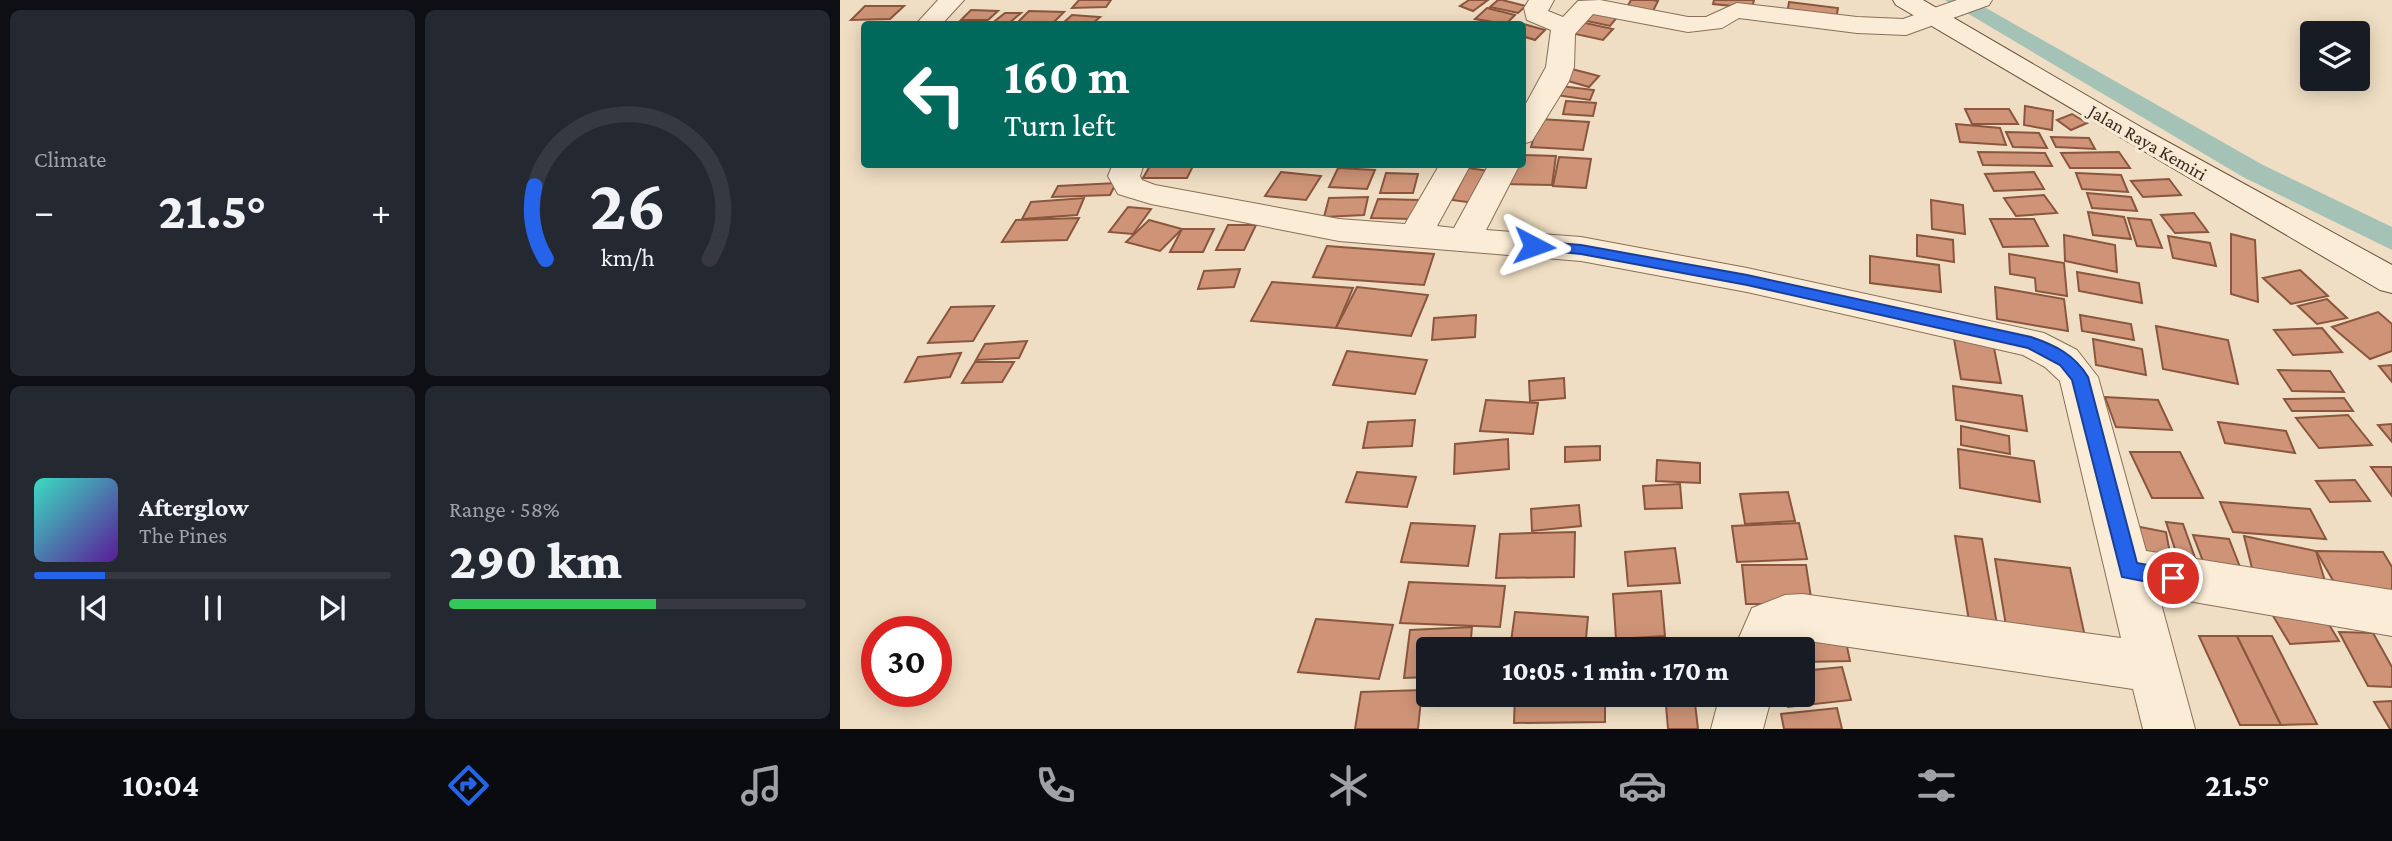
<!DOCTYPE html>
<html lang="en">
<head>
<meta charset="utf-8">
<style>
	body { margin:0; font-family:"Crimson Pro",serif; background:#242831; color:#f1f3f6; height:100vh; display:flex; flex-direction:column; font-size:26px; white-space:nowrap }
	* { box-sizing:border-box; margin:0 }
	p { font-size:23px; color:#9ea1a6 }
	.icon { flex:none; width:38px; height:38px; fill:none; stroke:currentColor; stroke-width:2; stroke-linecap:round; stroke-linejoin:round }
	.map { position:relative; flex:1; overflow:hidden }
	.details { display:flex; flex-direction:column; gap:10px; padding:10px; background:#0d0f14; width:840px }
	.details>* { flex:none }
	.banner { position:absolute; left:21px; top:21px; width:665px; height:147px; border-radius:7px; box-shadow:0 4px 18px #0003; background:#00695c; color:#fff; overflow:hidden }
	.fabs { position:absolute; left:1460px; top:21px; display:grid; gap:14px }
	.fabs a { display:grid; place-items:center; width:70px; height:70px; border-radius:7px; background:#171b24; box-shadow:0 4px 18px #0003; font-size:35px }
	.speed { position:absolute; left:21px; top:616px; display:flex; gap:14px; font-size:35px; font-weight:700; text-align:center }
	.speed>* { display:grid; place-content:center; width:91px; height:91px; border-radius:50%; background:#171b24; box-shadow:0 4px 18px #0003; line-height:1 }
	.speed .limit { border:10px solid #d22; background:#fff; color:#111 }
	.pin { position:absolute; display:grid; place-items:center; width:60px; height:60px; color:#fff; margin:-30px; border:4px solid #fff; border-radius:50%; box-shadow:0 2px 7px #0007 }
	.me { position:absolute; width:77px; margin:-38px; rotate:94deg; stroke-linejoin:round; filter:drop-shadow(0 0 5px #0008) }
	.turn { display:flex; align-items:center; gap:24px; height:147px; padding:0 28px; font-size:32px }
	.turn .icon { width:91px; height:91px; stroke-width:2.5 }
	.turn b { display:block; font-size:49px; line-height:60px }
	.big { font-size:52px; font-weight:800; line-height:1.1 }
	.details .tile { flex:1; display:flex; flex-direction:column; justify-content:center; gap:10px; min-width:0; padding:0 24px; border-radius:10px; background:#242831 }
	.details .dial { align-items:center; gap:0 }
	.dial svg { height:182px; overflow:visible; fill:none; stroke:#363941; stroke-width:7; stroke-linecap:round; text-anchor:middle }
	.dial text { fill:#f1f3f6; stroke:none }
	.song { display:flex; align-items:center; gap:21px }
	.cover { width:84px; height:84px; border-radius:10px; background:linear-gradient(135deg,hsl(170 70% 55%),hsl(270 70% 35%)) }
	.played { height:7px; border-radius:4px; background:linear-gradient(90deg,#2563eb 20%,#363941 20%) }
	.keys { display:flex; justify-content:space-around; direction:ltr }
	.heat { display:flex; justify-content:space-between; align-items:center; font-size:38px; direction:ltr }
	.charge { height:10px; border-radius:5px; background:linear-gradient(90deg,#34c759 58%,#363941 0) }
	.details .tiles { flex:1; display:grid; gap:10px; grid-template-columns:repeat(2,1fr) }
	.trip { position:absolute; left:576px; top:637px; width:399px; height:70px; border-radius:7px; background:#171b24; box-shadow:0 4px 18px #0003; font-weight:800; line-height:70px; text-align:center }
	.tabs { display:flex; height:112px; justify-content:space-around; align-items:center; background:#090b0e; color:#9ea1a6 }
	.tabs .icon { width:49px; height:49px }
	.tabs .on { color:#2563eb }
	.tabs b { font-size:32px; color:#f1f3f6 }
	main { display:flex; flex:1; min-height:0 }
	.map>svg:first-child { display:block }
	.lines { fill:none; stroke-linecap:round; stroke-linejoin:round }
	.canal { fill:#a5c2b7; fill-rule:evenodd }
	.building { fill:#cf9477; stroke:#8a563e; stroke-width:2 }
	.street-casing { stroke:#8a6f59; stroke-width:2 }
	.secondary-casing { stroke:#6c503c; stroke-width:2 }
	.street { fill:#faecd6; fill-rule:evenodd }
	.secondary { fill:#faecd6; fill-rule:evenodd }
	.route { fill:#2563eb; stroke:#184099; stroke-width:2 }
	.labels { text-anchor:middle; stroke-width:7; stroke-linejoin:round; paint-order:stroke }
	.far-street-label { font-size:19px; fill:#3a291e; stroke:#f7e9d3 }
</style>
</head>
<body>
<main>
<section class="details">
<div class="tiles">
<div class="tile"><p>Climate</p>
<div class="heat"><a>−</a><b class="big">21.5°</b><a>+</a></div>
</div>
<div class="tile dial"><svg viewBox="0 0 100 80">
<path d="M14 69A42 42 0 1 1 86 69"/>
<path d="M14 69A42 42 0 0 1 9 37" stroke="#2563eb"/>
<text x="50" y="56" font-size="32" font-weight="700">26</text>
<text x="50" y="72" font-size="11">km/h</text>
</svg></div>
<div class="tile">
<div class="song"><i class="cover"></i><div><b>Afterglow</b><p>The Pines</p></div></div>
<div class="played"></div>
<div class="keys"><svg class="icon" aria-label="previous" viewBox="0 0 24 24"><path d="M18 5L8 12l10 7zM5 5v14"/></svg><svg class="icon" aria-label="pause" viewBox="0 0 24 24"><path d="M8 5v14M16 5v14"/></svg><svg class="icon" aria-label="next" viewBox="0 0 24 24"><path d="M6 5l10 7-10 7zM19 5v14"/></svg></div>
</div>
<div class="tile"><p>Range · 58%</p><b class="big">290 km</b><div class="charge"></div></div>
</div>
</section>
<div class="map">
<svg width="1552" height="729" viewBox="0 0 1552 729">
	<rect width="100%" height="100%" fill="#efdec3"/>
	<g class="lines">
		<path class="canal" d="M1105 0H1132L1423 165 1552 227V250L1403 177Z"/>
	</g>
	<g class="building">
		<path d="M239 0H271L266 7 232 8Z"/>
		<path d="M629 0H648L633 11 620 6Z"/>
		<path d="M658 0H662L686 6 678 13 650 7Z"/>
		<path d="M791 0H812L818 1 812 13 786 9Z"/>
		<path d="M874 0H914L912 8 873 4Z"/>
		<path d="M949 2 998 8 996 19 947 14Z"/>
		<path d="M25 6H64L50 19 11 20Z"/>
		<path d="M647 8 675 15 666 24 635 19Z"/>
		<path d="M747 8 779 15 770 26 738 19Z"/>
		<path d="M131 10 158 11 148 20H121Z"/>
		<path d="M189 11 224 12 212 24H176Z"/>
		<path d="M165 13H181L168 24H151Z"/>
		<path d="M232 15 260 17 252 24H222Z"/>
		<path d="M736 21 773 29 763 40 726 32Z"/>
		<path d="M680 23 705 30 695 40 682 36Z"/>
		<path d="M728 68 759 76 749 87 718 78Z"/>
		<path d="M720 86 754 90 750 100 716 95Z"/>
		<path d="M726 101 756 103 753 116 723 114Z"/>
		<path d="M1185 106 1213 111 1212 130 1184 125Z"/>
		<path d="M1125 109H1169L1178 124H1132Z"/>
		<path d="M1232 114 1247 123 1231 130 1217 120Z"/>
		<path d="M699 119 749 122 743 150 691 147Z"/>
		<path d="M1116 124 1160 128 1166 145 1120 142Z"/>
		<path d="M1166 132 1199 133 1207 148 1173 147Z"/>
		<path d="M1211 137 1249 138 1255 149 1216 147Z"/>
		<path d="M1138 152 1205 153 1212 166 1143 165Z"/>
		<path d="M1279 152 1290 168H1230L1221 153Z"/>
		<path d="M682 155 716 156 712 185 665 184 670 164H682Z"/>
		<path d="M719 157 751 159 746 188 713 186Z"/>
		<path d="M311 164H354L347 178H303Z"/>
		<path d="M498 168 535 170 527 189 489 187Z"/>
		<path d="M628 168 657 172 642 204 612 200Z"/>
		<path d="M441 172 481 176 466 200 425 196Z"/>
		<path d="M1194 172 1204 189 1154 191 1145 174Z"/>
		<path d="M546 173 578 174 573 193H540Z"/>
		<path d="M1236 173 1281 175 1288 192 1242 189Z"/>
		<path d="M1329 179 1341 195 1303 197 1291 181Z"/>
		<path d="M276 183 270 195 212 197 218 186Z"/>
		<path d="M1247 193 1291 197 1297 211 1252 208Z"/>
		<path d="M1204 195 1217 213 1176 216 1164 198Z"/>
		<path d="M528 197 524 215 484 217 489 198Z"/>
		<path d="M244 198 237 215 182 219 191 202Z"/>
		<path d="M538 199 579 200 572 219 531 218Z"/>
		<path d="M1091 200 1123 205 1125 234 1092 229Z"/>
		<path d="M288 207 311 209 293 234 269 232Z"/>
		<path d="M1248 212 1284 217 1291 239 1253 235Z"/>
		<path d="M1354 213 1368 232 1335 233 1321 215Z"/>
		<path d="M239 218 227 240 162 242 176 220Z"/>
		<path d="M1288 218 1311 220 1322 248 1297 246Z"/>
		<path d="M1150 219H1194L1208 246 1163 247Z"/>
		<path d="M309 220 342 229 320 251 286 242Z"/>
		<path d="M388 225H416L404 250H376Z"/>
		<path d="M342 229H374L363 252H330Z"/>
		<path d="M1391 234 1415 240 1418 302 1391 294Z"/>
		<path d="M1077 235 1113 240 1114 262 1077 256Z"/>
		<path d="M1224 235 1275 245 1277 272 1225 261Z"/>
		<path d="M1328 236 1370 243 1376 266 1333 258Z"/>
		<path d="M487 246 594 254 584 285 473 277Z"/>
		<path d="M1169 254 1224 263 1227 296 1196 291 1195 278 1170 274Z"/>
		<path d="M1030 256 1099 265 1101 292 1030 283Z"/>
		<path d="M400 269 394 287 358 289 364 271Z"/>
		<path d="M1460 270 1488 296 1451 304 1423 278Z"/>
		<path d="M1237 272 1299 283 1302 303 1239 291Z"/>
		<path d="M432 282 513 288 496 328 411 321Z"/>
		<path d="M517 287 588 295 571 336 496 328Z"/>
		<path d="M1155 287 1224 299 1228 331 1157 319Z"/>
		<path d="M1487 299 1507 318 1477 324 1458 306Z"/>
		<path d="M154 306 133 341 88 343 111 307Z"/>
		<path d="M1538 312 1552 324V351L1530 359 1492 327Z"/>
		<path d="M636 315 635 337 592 340 594 318Z"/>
		<path d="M1240 315 1291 324 1294 340 1242 331Z"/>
		<path d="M1316 326 1388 340 1398 384 1323 369Z"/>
		<path d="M1482 328 1502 352 1453 355 1434 330Z"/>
		<path d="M1114 339 1153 343 1161 383 1121 379Z"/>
		<path d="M1253 339 1302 349 1306 375 1256 365Z"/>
		<path d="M187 341 179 358 136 360 145 344Z"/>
		<path d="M507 351 587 360 575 394 493 385Z"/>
		<path d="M121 353 110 377 65 382 78 357Z"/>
		<path d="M135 362H174L162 382 122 383Z"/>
		<path d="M1552 365V382L1539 366Z"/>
		<path d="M1438 370 1490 371 1504 392 1452 391Z"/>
		<path d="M724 378 725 398 690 401 689 381Z"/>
		<path d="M1113 386 1182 396 1187 431 1116 420Z"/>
		<path d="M1265 397 1318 400 1332 430 1276 427Z"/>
		<path d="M1504 398 1513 411H1452L1444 399Z"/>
		<path d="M646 400 698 403 693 434 640 431Z"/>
		<path d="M1508 415 1532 445 1479 448 1456 418Z"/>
		<path d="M575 420 572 446 523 448 528 422Z"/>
		<path d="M1378 422 1446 431 1455 453 1385 443Z"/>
		<path d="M1552 424V442L1538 425Z"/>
		<path d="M1121 426 1169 436 1170 454 1121 445Z"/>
		<path d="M668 439 669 469 614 474 615 444Z"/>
		<path d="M760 446V460L725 462V447Z"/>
		<path d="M1118 449 1194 461 1200 502 1120 488Z"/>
		<path d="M1290 452H1340L1363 498H1312Z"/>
		<path d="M817 460 860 463V483L816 481Z"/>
		<path d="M1531 467H1552V496Z"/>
		<path d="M517 472 576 477 567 507 506 502Z"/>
		<path d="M1515 480 1530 501 1490 502 1476 481Z"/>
		<path d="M840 484 842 508 805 509 803 486Z"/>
		<path d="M948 492 955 521 905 524 900 494Z"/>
		<path d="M1380 502 1470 509 1486 539 1393 532Z"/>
		<path d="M739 505 741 526 692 531 691 509Z"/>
		<path d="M1326 522 1343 524 1359 569 1341 567Z"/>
		<path d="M571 523 635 526 628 566 561 562Z"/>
		<path d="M959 523 967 559 897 562 892 526Z"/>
		<path d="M1290 525 1326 532 1332 564 1295 556Z"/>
		<path d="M735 532 734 577 656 578 660 534Z"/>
		<path d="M1353 535 1389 539 1402 572 1366 569Z"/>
		<path d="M1115 536 1142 539 1158 630 1130 627Z"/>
		<path d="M1404 536 1476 551 1487 588 1413 572Z"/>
		<path d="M835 548 840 583 788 586 785 552Z"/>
		<path d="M1476 551 1543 552 1552 567V598L1502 596Z"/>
		<path d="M1155 559 1230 568 1249 655 1169 644Z"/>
		<path d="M902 565H966L972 604H906Z"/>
		<path d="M569 582 665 586 660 627 560 623Z"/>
		<path d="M821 591 825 636 776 639 773 594Z"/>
		<path d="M675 612 748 617 745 649H670Z"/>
		<path d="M1482 613 1499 641 1450 644 1433 616Z"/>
		<path d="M476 619 553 625 539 679 458 672Z"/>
		<path d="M632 627 630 649H588V677L564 678 570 630Z"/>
		<path d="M1003 627 1010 661 962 662V649H943L940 629Z"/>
		<path d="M1499 632 1533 633 1552 667V687L1528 686Z"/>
		<path d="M1359 636H1397L1441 725H1400Z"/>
		<path d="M1397 636H1432L1477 724 1441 725Z"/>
		<path d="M880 641 881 649H828L827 645Z"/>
		<path d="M1002 667 1011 700 948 707 945 695H962V671Z"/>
		<path d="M582 690 578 729H515L521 692Z"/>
		<path d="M675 695H765V722L674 723Z"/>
		<path d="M1552 701V729H1550L1534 702Z"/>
		<path d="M855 703 858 729H828L826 705Z"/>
		<path d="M997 708 1002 729H944L941 714Z"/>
	</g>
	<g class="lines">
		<g class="street-casing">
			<g id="street">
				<path d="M98 0H124L102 24H76Z"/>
				<path d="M689 0H714L708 11 723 17 738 1 760 0 848 17H866L897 3 1017 17 1063 19 1117 0H1152L1149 5 1066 35 1017 33 899 18 882 28 848 32 753 14 735 34 734 67 729 81 692 141 682 144V111L706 67 711 30 687 20 684 8Z"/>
				<path d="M273 164H304L300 176 302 180 315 185 499 219 565 224 600 164H631L597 226 614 228 649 164H680L646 230 741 237 907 268 1204 333 1237 350 1258 377 1306 551 1552 590V636L1319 596 1355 729H1303L1293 689 962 640 947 641 944 649H894L912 608 945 595 962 594 1281 638 1220 381 1205 367 1183 355 907 292 741 261 499 241 311 204 278 194 268 176Z"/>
				<path d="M880 695H932L923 729H871Z"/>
			</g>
		</g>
		<g class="secondary-casing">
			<path id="secondary" d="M1053 0H1083L1306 130 1552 265V293L1540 290 1056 5Z"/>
		</g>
		<use href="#street" class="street"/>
		<use href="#secondary" class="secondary"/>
	</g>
	<path class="route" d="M694 241 741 245 907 275 1191 337C1215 345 1235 355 1248 377L1297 563 1340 571 1342 578 1340 584 1333 587 1282 577 1232 380 1220 365 1188 348 907 285 741 254 689 249 687 246Z"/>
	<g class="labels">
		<g class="far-street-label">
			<text transform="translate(1308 142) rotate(30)" y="7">Jalan Raya Kemiri</text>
		</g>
	</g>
</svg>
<div class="fabs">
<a><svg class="icon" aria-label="layers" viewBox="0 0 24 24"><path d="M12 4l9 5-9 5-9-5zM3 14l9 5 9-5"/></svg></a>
</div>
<div class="speed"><div class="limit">30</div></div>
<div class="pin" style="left:1333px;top:578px;background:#d93025"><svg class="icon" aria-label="arrive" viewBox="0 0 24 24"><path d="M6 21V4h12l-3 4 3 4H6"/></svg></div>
<svg class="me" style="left:694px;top:246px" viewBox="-20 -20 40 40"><path d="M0-17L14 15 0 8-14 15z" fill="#2563eb" stroke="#fff" stroke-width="4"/></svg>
<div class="trip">10:05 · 1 min · 170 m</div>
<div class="banner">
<div class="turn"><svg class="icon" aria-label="left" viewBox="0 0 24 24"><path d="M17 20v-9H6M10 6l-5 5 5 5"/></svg><div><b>160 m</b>Turn left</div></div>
</div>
</div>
</main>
<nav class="tabs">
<b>10:04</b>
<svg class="icon on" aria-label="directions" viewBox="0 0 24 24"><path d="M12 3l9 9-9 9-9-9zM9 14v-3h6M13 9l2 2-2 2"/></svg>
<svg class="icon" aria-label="music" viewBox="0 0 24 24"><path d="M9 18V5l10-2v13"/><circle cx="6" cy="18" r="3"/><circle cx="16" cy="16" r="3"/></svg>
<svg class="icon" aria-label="phone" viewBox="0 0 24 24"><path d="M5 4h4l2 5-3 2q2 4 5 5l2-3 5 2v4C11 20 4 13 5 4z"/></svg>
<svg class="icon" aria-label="climate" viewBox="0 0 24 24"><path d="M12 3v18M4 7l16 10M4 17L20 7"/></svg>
<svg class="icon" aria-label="car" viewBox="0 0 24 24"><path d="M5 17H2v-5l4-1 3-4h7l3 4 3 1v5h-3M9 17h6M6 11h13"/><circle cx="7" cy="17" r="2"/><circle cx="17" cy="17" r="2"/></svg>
<svg class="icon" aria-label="filters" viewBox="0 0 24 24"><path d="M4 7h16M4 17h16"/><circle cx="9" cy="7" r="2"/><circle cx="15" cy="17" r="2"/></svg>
<b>21.5°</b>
</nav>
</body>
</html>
